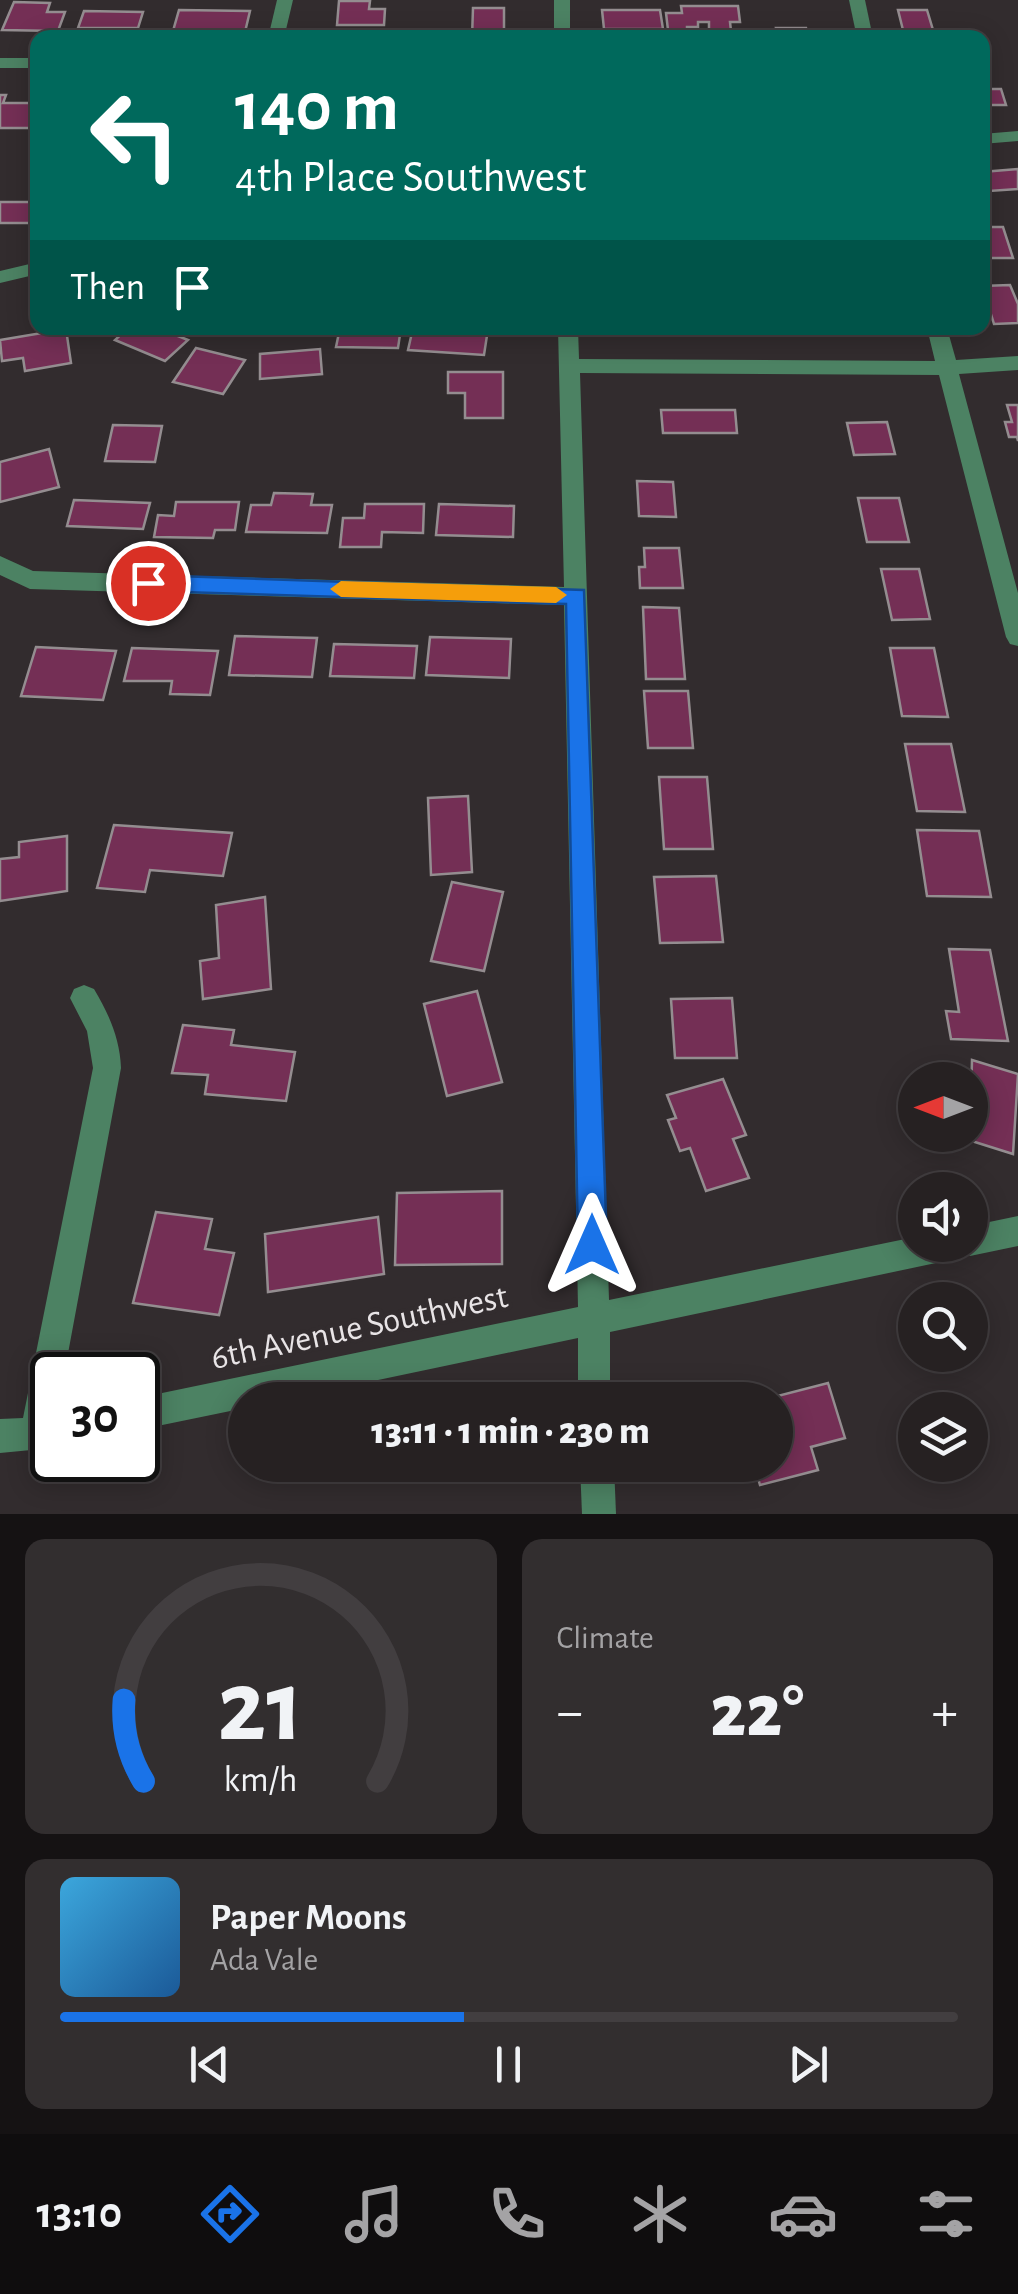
<!DOCTYPE html>
<html lang="en">
<head>
<meta charset="utf-8">
<style>
	body { margin:0; font-family:"Alegreya Sans",sans-serif; background:#322e2f; color:#f1f3f6; height:100vh; display:flex; flex-direction:column; font-size:38px; white-space:nowrap }
	* { box-sizing:border-box; margin:0 }
	p { font-size:32px; color:#a4a3a5 }
	.icon { flex:none; width:55px; height:55px; fill:none; stroke:currentColor; stroke-width:2; stroke-linecap:round; stroke-linejoin:round }
	.map { position:relative; height:1514px; overflow:hidden }
	.sheet { display:flex; flex-direction:column; gap:25px; padding:25px; background:#151213; flex:1 }
	.sheet>* { flex:none }
	.top-card { position:absolute; left:30px; top:30px; width:960px; height:305px; border-radius:20px; box-shadow:0 5px 25px #0003,0 0 0 2px #423e40; background:#00695c; color:#fff; overflow:hidden }
	.needle { width:65px; rotate:270deg }
	.fabs { position:absolute; left:898px; top:1062px; display:grid; gap:20px }
	.fabs a { display:grid; place-items:center; width:90px; height:90px; border-radius:50%; background:#262122; box-shadow:0 5px 25px #0003,0 0 0 2px #423e40; font-size:50px }
	.speed { position:absolute; left:30px; top:1352px; display:flex; gap:20px; font-size:50px; font-weight:700; text-align:center }
	.speed>* { display:grid; place-content:center; width:130px; height:130px; border-radius:50%; background:#262122; box-shadow:0 5px 25px #0003,0 0 0 2px #423e40; line-height:1 }
	.speed .limit { border:5px solid #111; border-radius:15px; background:#fff; color:#111 }
	.pin { position:absolute; display:grid; place-items:center; width:85px; height:85px; color:#fff; margin:-42px; border:5px solid #fff; border-radius:50%; box-shadow:0 2px 10px #0007 }
	.me { position:absolute; width:110px; margin:-55px; rotate:0deg; stroke-linejoin:round; filter:drop-shadow(0 0 8px #0008) }
	.turn { display:flex; align-items:center; gap:35px; height:210px; padding:0 40px; font-size:45px }
	.turn .icon { width:130px; height:130px; stroke-width:2.5 }
	.turn b { display:block; font-size:70px; line-height:85px }
	.then { display:flex; align-items:center; height:95px; padding:0 40px; background:#0003; gap:20px; font-size:38px }
	.big { font-size:75px; font-weight:800; line-height:1.1 }
	.sheet .card { flex:1; display:flex; flex-direction:column; justify-content:center; gap:15px; min-width:0; padding:0 35px; border-radius:20px; background:#322e2f }
	.sheet .dial { align-items:center; gap:0 }
	.dial svg { height:260px; overflow:visible; fill:none; stroke:#423e40; stroke-width:7; stroke-linecap:round; text-anchor:middle }
	.dial text { fill:#f1f3f6; stroke:none }
	.song { display:flex; align-items:center; gap:30px }
	.cover { width:120px; height:120px; border-radius:15px; background:linear-gradient(135deg,hsl(200 70% 55%),hsl(210 70% 35%)) }
	.played { height:10px; border-radius:5px; background:linear-gradient(90deg,#1a73e8 45%,#423e40 45%) }
	.keys { display:flex; justify-content:space-around; direction:ltr }
	.heat { display:flex; justify-content:space-between; align-items:center; font-size:55px; direction:ltr }
	.sheet .tiles { flex:1; display:grid; gap:25px; grid-template-columns:1fr 1fr }
	.card:last-child { grid-column:span 2 }
	.trip { position:absolute; left:228px; top:1382px; width:565px; height:100px; border-radius:50px; background:#262122; box-shadow:0 5px 25px #0003,0 0 0 2px #423e40; font-weight:800; line-height:100px; text-align:center }
	.tab-bar { display:flex; height:160px; justify-content:space-around; align-items:center; background:#0f0d0e; color:#a4a3a5 }
	.tab-bar .icon { width:70px; height:70px }
	.tab-bar .current { color:#1a73e8 }
	.tab-bar b { font-size:45px; color:#f1f3f6 }
	.map>svg:first-child { display:block }
	.building { fill:#742f55; stroke:#948d90; stroke-width:2.5 }
	.lines { fill:none; stroke-linecap:round; stroke-linejoin:round }
	.minor { fill:#4c8263; fill-rule:evenodd }
	.route { fill:#1a73e8; stroke:#114b97; stroke-width:2.5 }
	.slow { fill:#f59e0b }
	.labels { text-anchor:middle; stroke-width:8; stroke-linejoin:round; paint-order:stroke }
	.near-street-label { font-size:35px; fill:#e8e4e6; stroke:#322c2e }
</style>
</head>
<body>
<div class="map">
<svg width="1018" height="1514" viewBox="0 0 1018 1514">
	<rect width="100%" height="100%" fill="#322c2e"/>
	<g class="building">
		<path d="M339 1H370L369 9H385L384 25H337Z"/>
		<path d="M14 2 50 3 47 12H65L58 31 2 30Z"/>
		<path d="M681 6H738L740 22H730L731 31H709V22H698V27H687V31L668 30 666 13H682Z"/>
		<path d="M473 8H504V38H472Z"/>
		<path d="M179 10 250 11 245 32 173 31Z"/>
		<path d="M602 10H660L663 29H604Z"/>
		<path d="M898 10H927L933 30H903Z"/>
		<path d="M84 11 143 12 138 28H78Z"/>
		<path d="M776 28H806L808 38H778Z"/>
		<path d="M982 89H1001L1006 105H982Z"/>
		<path d="M0 95H6L3 103H38V128H0Z"/>
		<path d="M1018 169V189L989 191 982 178V172Z"/>
		<path d="M0 202H37L31 223H0Z"/>
		<path d="M982 227H1003L1013 258H982Z"/>
		<path d="M1010 285 1018 304V323L994 324 982 286Z"/>
		<path d="M128 328H158L188 340 165 361 115 340Z"/>
		<path d="M340 328H401L398 348 336 347Z"/>
		<path d="M413 328 488 329 484 355 408 350Z"/>
		<path d="M66 329 71 363 25 371 23 358 2 361 0 340Z"/>
		<path d="M196 348 245 360 223 394 173 382Z"/>
		<path d="M320 349 322 374 260 379V354Z"/>
		<path d="M448 372H503V418H465V393H448Z"/>
		<path d="M1007 405H1018V441L1017 437H1009L1005 422H1012Z"/>
		<path d="M661 410H735L737 433H663Z"/>
		<path d="M887 422 895 454 854 455 847 423Z"/>
		<path d="M113 425 162 426 155 462 105 461Z"/>
		<path d="M49 449 59 487 0 502V462Z"/>
		<path d="M637 481 673 482 676 517 639 516Z"/>
		<path d="M274 493 313 494 311 505H332L327 533 246 532 251 505H271Z"/>
		<path d="M858 498H899L909 542H867Z"/>
		<path d="M74 500 150 503 143 529 67 526Z"/>
		<path d="M176 502H239L235 530H215L213 538 154 537 158 515 174 516Z"/>
		<path d="M365 504H424L423 533 382 532 381 547H340L343 518H364Z"/>
		<path d="M439 504 514 506 513 537 436 535Z"/>
		<path d="M644 548H679L683 588H640L639 567H645Z"/>
		<path d="M881 569H919L930 619 892 620Z"/>
		<path d="M643 607 679 608 685 679H646Z"/>
		<path d="M235 636 317 638 312 677 229 675Z"/>
		<path d="M430 637 511 639 509 678 426 675Z"/>
		<path d="M334 644 417 646 414 678 330 676Z"/>
		<path d="M36 647 116 651 103 700 21 696Z"/>
		<path d="M132 648 218 651 210 695 170 694 172 681H124Z"/>
		<path d="M890 648H934L948 717 902 716Z"/>
		<path d="M644 691H688L693 748H648Z"/>
		<path d="M905 744H951L965 812 917 811Z"/>
		<path d="M659 777H707L713 849H664Z"/>
		<path d="M468 796 472 872 431 875 428 798Z"/>
		<path d="M114 825 232 833 223 876 150 870 145 892 97 888Z"/>
		<path d="M917 830 979 831 991 897 927 896Z"/>
		<path d="M67 836V891L0 901V859L19 857V842Z"/>
		<path d="M716 876 723 942 660 943 654 877Z"/>
		<path d="M452 882 503 892 484 971 431 961Z"/>
		<path d="M265 897 271 989 203 999 200 961 219 958 216 905Z"/>
		<path d="M949 949 990 950 1008 1041 951 1039 946 1011 959 1012Z"/>
		<path d="M477 991 502 1082 447 1096 424 1004Z"/>
		<path d="M732 998 737 1058H675L671 999Z"/>
		<path d="M183 1025 234 1030 231 1045 295 1052 286 1101 205 1094 208 1075 172 1073Z"/>
		<path d="M972 1060 1018 1074 1013 1154 959 1137 970 1135Z"/>
		<path d="M723 1079 746 1135 733 1139 749 1178 706 1191 690 1148 680 1151 668 1120 676 1118 667 1095Z"/>
		<path d="M502 1191V1264L395 1265 397 1193Z"/>
		<path d="M156 1212 212 1219 205 1249 234 1253 219 1315 133 1303Z"/>
		<path d="M378 1217 384 1274 268 1292 265 1234Z"/>
		<path d="M828 1383 845 1438 811 1447 818 1470 760 1485 754 1465H775V1400H762Z"/>
	</g>
	<g class="lines">
		<g class="minor">
			<path d="M277 0H293L284 38H268Z"/>
			<rect x="554" y="0" width="16" height="38"/>
			<path d="M849 0H865L873 38H857Z"/>
			<rect x="0" y="58" width="38" height="10"/>
			<path d="M1018 131V141L982 144V134Z"/>
			<path d="M38 262V274L0 283V271Z"/>
			<path d="M558 328H578L579 359 935 361 927 328H947L956 360 1018 356V370L959 374 1018 593V646L1010 644 1006 637 939 375 580 373 609 1300 915 1237V1245H970V1226L1018 1216V1246L970 1256 962 1253 950 1260 610 1332V1400H578V1338L283 1400H245V1408L138 1430V1398L578 1307 564 605 30 589 0 575V556L33 571 564 587Z"/>
			<path d="M84 985 94 989C109 1014 120 1039 121 1068L64 1375H52V1448L0 1453V1419L23 1418 93 1068 87 1031 70 998 74 989Z"/>
			<path d="M580 1465H614L616 1514H582Z"/>
		</g>
	</g>
	<path class="route" d="M148 575 584 590 607 1245 602 1255 592 1259 583 1255 578 1245 566 604 148 591 137 583Z"/>
	<path class="slow" d="M341 581 556 587 567 595 556 603 341 597 330 589Z"/>
	<g class="labels">
		<g class="near-street-label">
			<text transform="translate(359 1326) rotate(-12)" y="12">6th Avenue Southwest</text>
		</g>
	</g>
</svg>
<div class="fabs">
<a><svg class="needle" viewBox="-14 -14 28 28"><path d="M0-13l5 13h-10z" fill="#e53935"/><path d="M0 13l5-13h-10z" fill="#a4a3a5"/></svg></a>
<a><svg class="icon" aria-label="sound" viewBox="0 0 24 24"><path d="M4 9h4l5-4v14l-5-4H4zM17 9q2 3 0 6"/></svg></a>
<a><svg class="icon" aria-label="search" viewBox="0 0 24 24"><circle cx="10" cy="10" r="6"/><path d="M15 15l6 6"/></svg></a>
<a><svg class="icon" aria-label="layers" viewBox="0 0 24 24"><path d="M12 4l9 5-9 5-9-5zM3 14l9 5 9-5"/></svg></a>
</div>
<div class="speed"><div class="limit">30</div></div>
<div class="pin" style="left:148px;top:583px;background:#d93025"><svg class="icon" aria-label="arrive" viewBox="0 0 24 24"><path d="M6 21V4h12l-3 4 3 4H6"/></svg></div>
<svg class="me" style="left:592px;top:1245px" viewBox="-20 -20 40 40"><path d="M0-17L14 15 0 8-14 15z" fill="#1a73e8" stroke="#fff" stroke-width="4"/></svg>
<div class="trip">13:11 · 1 min · 230 m</div>
<div class="top-card">
<div class="turn"><svg class="icon" aria-label="left" viewBox="0 0 24 24"><path d="M17 20v-9H6M10 6l-5 5 5 5"/></svg><div><b>140 m</b>4th Place Southwest</div></div>
<div class="then">Then<svg class="icon" aria-label="arrive" viewBox="0 0 24 24"><path d="M6 21V4h12l-3 4 3 4H6"/></svg></div>
</div>
</div>
<section class="sheet">
<div class="tiles">
<div class="card dial"><svg viewBox="0 0 100 80">
<path d="M14 69A42 42 0 1 1 86 69"/>
<path d="M14 69A42 42 0 0 1 8 44" stroke="#1a73e8"/>
<text x="50" y="56" font-size="32" font-weight="700">21</text>
<text x="50" y="72" font-size="11">km/h</text>
</svg></div>
<div class="card"><p>Climate</p>
<div class="heat"><a>−</a><b class="big">22°</b><a>+</a></div>
</div>
<div class="card">
<div class="song"><i class="cover"></i><div><b>Paper Moons</b><p>Ada Vale</p></div></div>
<div class="played"></div>
<div class="keys"><svg class="icon" aria-label="previous" viewBox="0 0 24 24"><path d="M18 5L8 12l10 7zM5 5v14"/></svg><svg class="icon" aria-label="pause" viewBox="0 0 24 24"><path d="M8 5v14M16 5v14"/></svg><svg class="icon" aria-label="next" viewBox="0 0 24 24"><path d="M6 5l10 7-10 7zM19 5v14"/></svg></div>
</div>
</div>
</section>
<nav class="tab-bar">
<b>13:10</b>
<svg class="icon current" aria-label="directions" viewBox="0 0 24 24"><path d="M12 3l9 9-9 9-9-9zM9 14v-3h6M13 9l2 2-2 2"/></svg>
<svg class="icon" aria-label="music" viewBox="0 0 24 24"><path d="M9 18V5l10-2v13"/><circle cx="6" cy="18" r="3"/><circle cx="16" cy="16" r="3"/></svg>
<svg class="icon" aria-label="phone" viewBox="0 0 24 24"><path d="M5 4h4l2 5-3 2q2 4 5 5l2-3 5 2v4C11 20 4 13 5 4z"/></svg>
<svg class="icon" aria-label="climate" viewBox="0 0 24 24"><path d="M12 3v18M4 7l16 10M4 17L20 7"/></svg>
<svg class="icon" aria-label="car" viewBox="0 0 24 24"><path d="M5 17H2v-5l4-1 3-4h7l3 4 3 1v5h-3M9 17h6M6 11h13"/><circle cx="7" cy="17" r="2"/><circle cx="17" cy="17" r="2"/></svg>
<svg class="icon" aria-label="filters" viewBox="0 0 24 24"><path d="M4 7h16M4 17h16"/><circle cx="9" cy="7" r="2"/><circle cx="15" cy="17" r="2"/></svg>
</nav>
</body>
</html>
